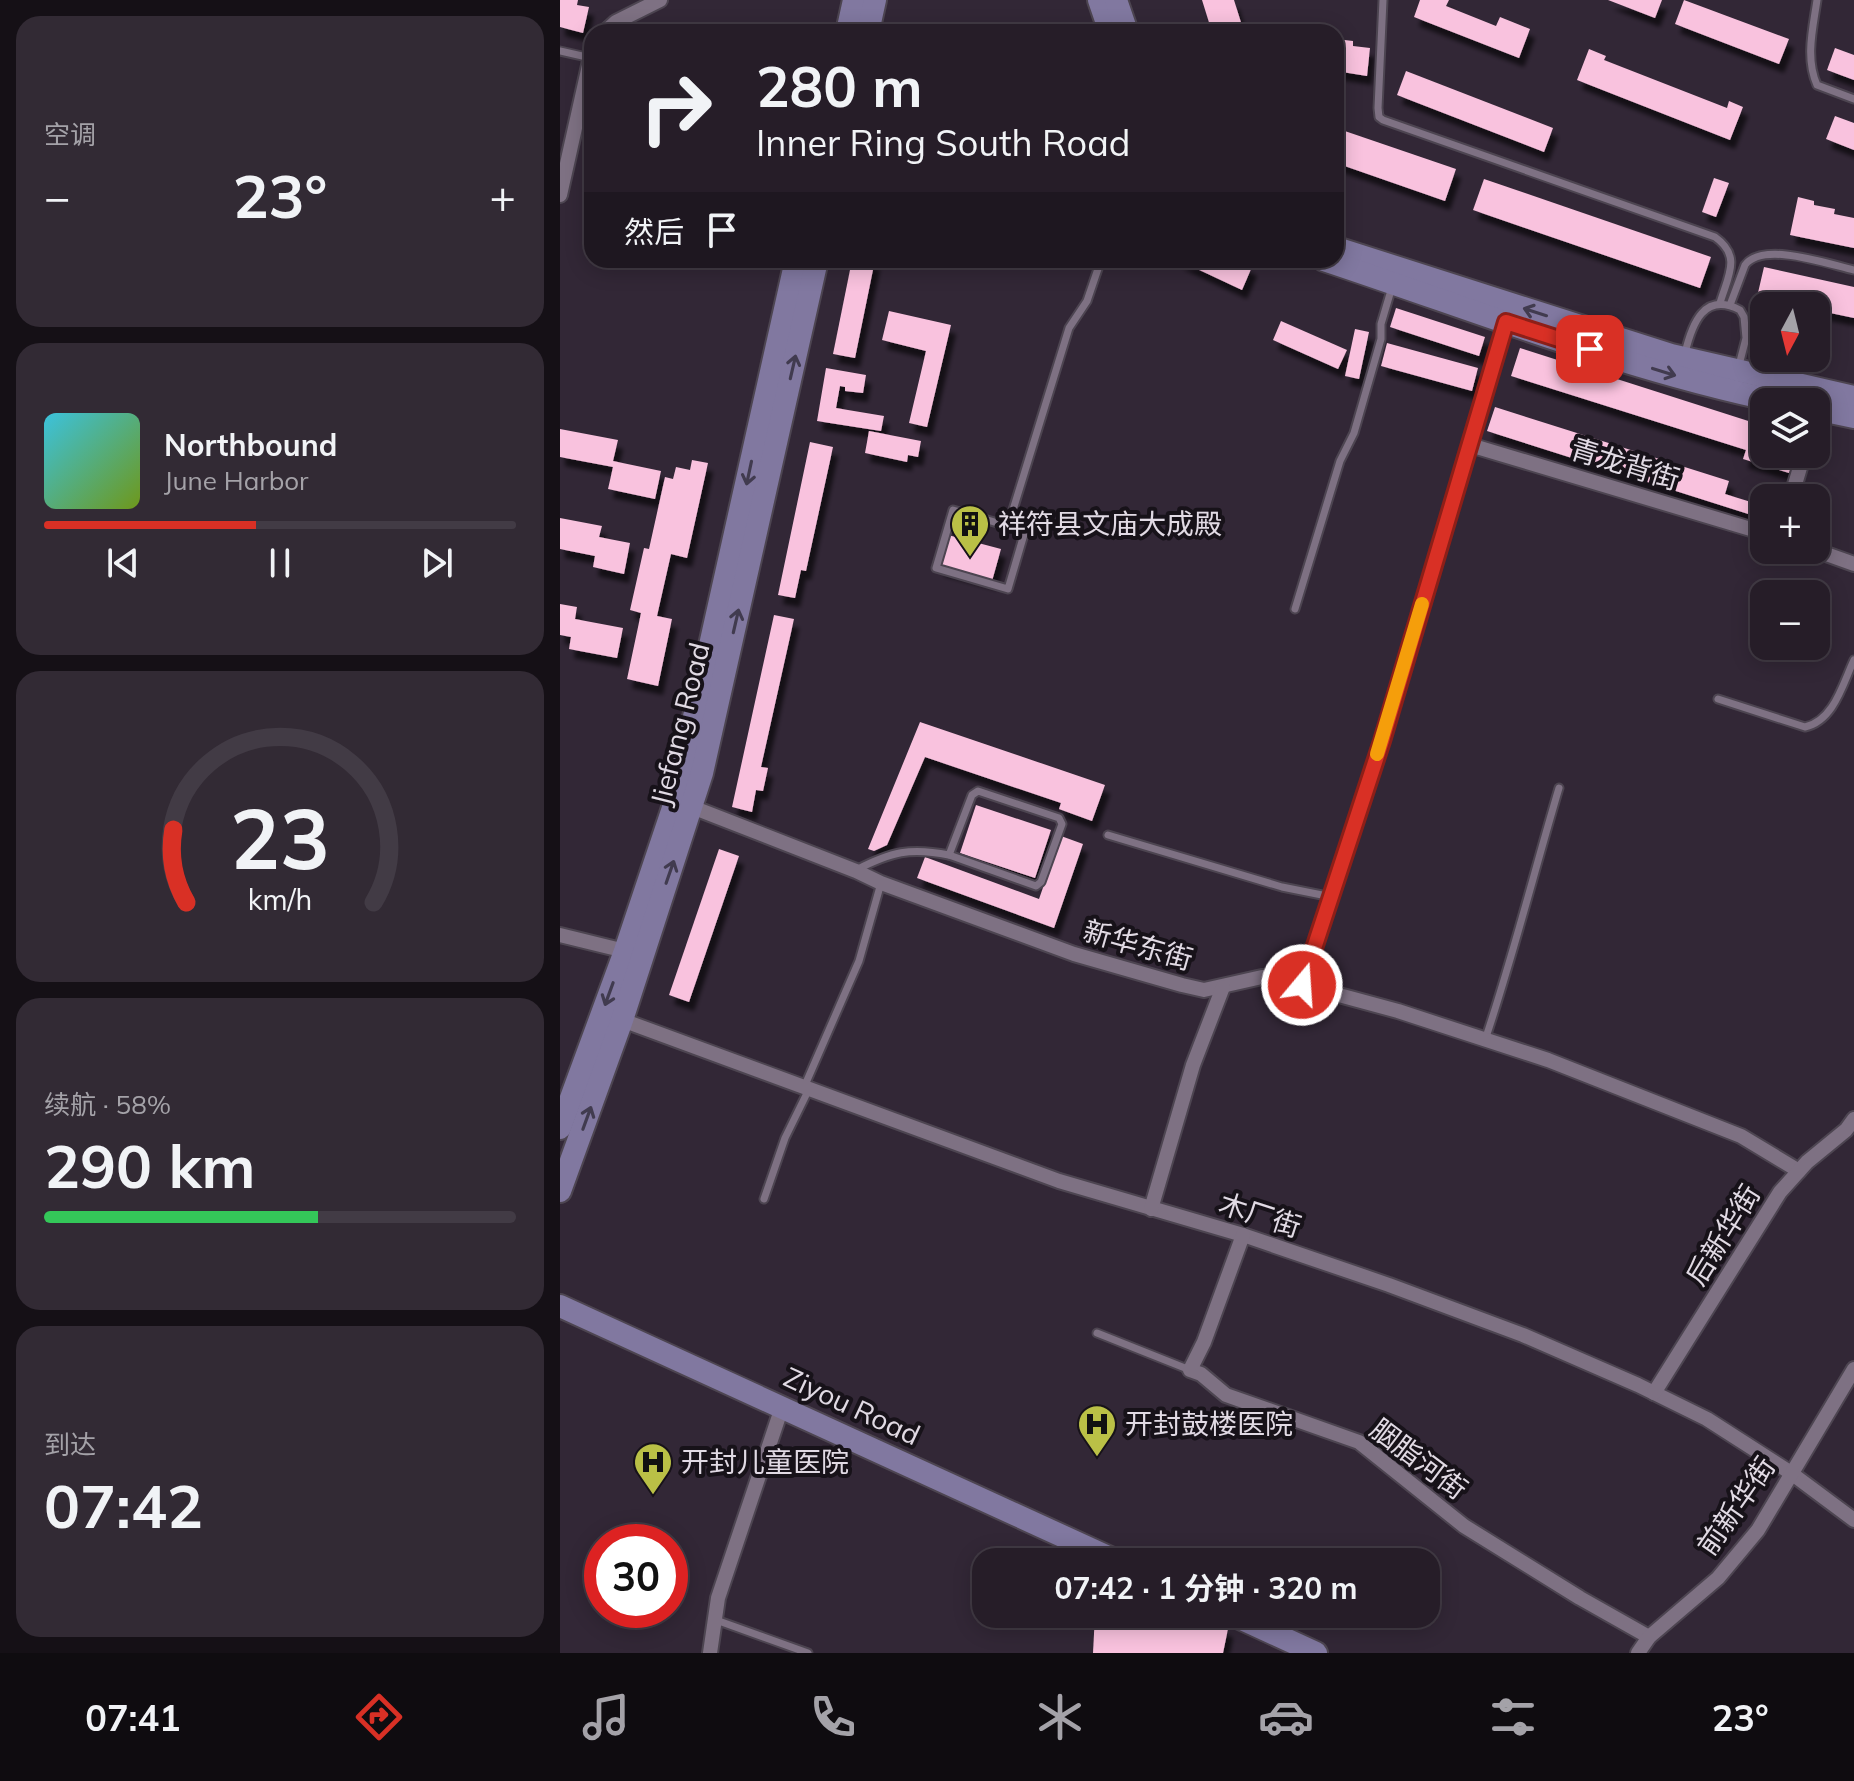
<!DOCTYPE html>
<html lang="zh">
<head>
<meta charset="utf-8">
<style>
	body { margin:0; font-family:Mulish,"Noto Sans SC",sans-serif; background:#322a34; color:#f1f3f6; height:100vh; display:flex; flex-direction:column; font-size:30px; white-space:nowrap }
	* { box-sizing:border-box; margin:0 }
	p { font-size:26px; color:#a4a2a8 }
	.icon { flex:none; width:44px; height:44px; fill:none; stroke:currentColor; stroke-width:2; stroke-linecap:round; stroke-linejoin:round }
	.map { position:relative; flex:1; overflow:hidden }
	.details { display:flex; flex-direction:column; gap:16px; padding:16px; background:#151016; width:560px }
	.details>* { flex:none }
	.banner { position:absolute; left:24px; top:24px; width:760px; height:244px; border-radius:24px; box-shadow:0 4px 20px #0003,0 0 0 2px #423b45; background:#261d28; color:#f1f3f6; overflow:hidden }
	.needle { width:52px; rotate:187deg }
	.tools { position:absolute; left:1190px; top:292px; display:grid; gap:16px }
	.tools a { display:grid; place-items:center; width:80px; height:80px; border-radius:16px; background:#261d28; box-shadow:0 4px 20px #0003,0 0 0 2px #423b45; font-size:40px }
	.speed { position:absolute; left:24px; top:1524px; display:flex; gap:16px; font-size:40px; font-weight:700; text-align:center }
	.speed>* { display:grid; place-content:center; width:104px; height:104px; border-radius:50%; background:#261d28; box-shadow:0 4px 20px #0003,0 0 0 2px #423b45; line-height:1 }
	.speed .limit { border:12px solid #d22; background:#fff; color:#111 }
	.pin { position:absolute; display:grid; place-items:center; width:68px; height:68px; color:#fff; margin:-34px; border-radius:16px; box-shadow:0 4px 12px #0006 }
	.me { position:absolute; width:88px; margin:-44px; rotate:18deg; stroke-linejoin:round; filter:drop-shadow(0 0 6px #0008) }
	.turn { display:flex; align-items:center; gap:28px; height:168px; padding:0 40px; font-size:36px }
	.turn .icon { width:104px; height:104px; stroke-width:2.5 }
	.turn b { display:block; font-size:56px; line-height:68px }
	.then { display:flex; align-items:center; height:76px; padding:0 40px; background:#0003; gap:16px; font-size:30px }
	.big { font-size:60px; font-weight:700; line-height:1.1 }
	.details .widget { flex:1; display:flex; flex-direction:column; justify-content:center; gap:12px; min-width:0; padding:0 28px; border-radius:24px; background:#322a34 }
	.details .dial { align-items:center; gap:0 }
	.dial svg { height:208px; overflow:visible; fill:none; stroke:#423b45; stroke-width:7; stroke-linecap:round; text-anchor:middle }
	.dial text { fill:#f1f3f6; stroke:none }
	.song { display:flex; align-items:center; gap:24px }
	.cover { width:96px; height:96px; border-radius:12px; background:linear-gradient(135deg,hsl(190 70% 55%),hsl(80 70% 35%)) }
	.played { height:8px; border-radius:4px; background:linear-gradient(90deg,#d93025 45%,#423b45 45%) }
	.keys { display:flex; justify-content:space-around; direction:ltr }
	.heat { display:flex; justify-content:space-between; align-items:center; font-size:44px; direction:ltr }
	.charge { height:12px; border-radius:6px; background:linear-gradient(90deg,#34c759 58%,#423b45 0) }
	.trip { position:absolute; left:412px; top:1548px; width:468px; height:80px; border-radius:24px; background:#261d28; box-shadow:0 4px 20px #0003,0 0 0 2px #423b45; font-weight:700; line-height:80px; text-align:center }
	.tabs { display:flex; height:128px; justify-content:space-around; align-items:center; background:#0f0c10; color:#a4a2a8 }
	.tabs .icon { width:56px; height:56px }
	.tabs .active { color:#d93025 }
	.tabs b { font-size:36px; color:#f1f3f6 }
	main { display:flex; flex:1; min-height:0 }
	.map>svg:first-child { display:block }
	.building { fill:#f9c2de; filter:url(#shadow) }
	.lines { fill:none; stroke-linecap:round; stroke-linejoin:round }
	.lane-casing { stroke:#4d4551; stroke-width:11 }
	.street-casing { stroke:#4d4551; stroke-width:18 }
	.secondary-casing { stroke:#4d4551; stroke-width:26 }
	.lane { stroke:#7e7183; stroke-width:7 }
	.street { stroke:#7e7183; stroke-width:14 }
	.secondary { stroke:#8178a0; stroke-width:22 }
	.oneway { stroke:#413b4f }
	.route-casing { stroke:#8d1f18; stroke-width:20 }
	.route { stroke:#d93025; stroke-width:14 }
	.slow { stroke:#f59e0b; stroke-width:14 }
	.labels { text-anchor:middle; stroke-width:8; stroke-linejoin:round; paint-order:stroke }
	.street-label { font-size:28px; fill:#e1dae4; stroke:#171219 }
	.poi-label { font-size:28px; fill:#e1dae4; stroke:#171219; text-anchor:start }
</style>
</head>
<body>
<main>
<section class="details">
<div class="widget"><p>空调</p>
<div class="heat"><a>−</a><b class="big">23°</b><a>+</a></div>
</div>
<div class="widget">
<div class="song"><i class="cover"></i><div><b>Northbound</b><p>June Harbor</p></div></div>
<div class="played"></div>
<div class="keys"><svg class="icon" aria-label="previous" viewBox="0 0 24 24"><path d="M18 5L8 12l10 7zM5 5v14"/></svg><svg class="icon" aria-label="pause" viewBox="0 0 24 24"><path d="M8 5v14M16 5v14"/></svg><svg class="icon" aria-label="next" viewBox="0 0 24 24"><path d="M6 5l10 7-10 7zM19 5v14"/></svg></div>
</div>
<div class="widget dial"><svg viewBox="0 0 100 80">
<path d="M14 69A42 42 0 1 1 86 69"/>
<path d="M14 69A42 42 0 0 1 9 41" stroke="#d93025"/>
<text x="50" y="56" font-size="32" font-weight="700">23</text>
<text x="50" y="72" font-size="11">km/h</text>
</svg></div>
<div class="widget"><p>续航 · 58%</p><b class="big">290 km</b><div class="charge"></div></div>
<div class="widget"><p>到达</p><b class="big">07:42</b></div>
</section>
<div class="map">
<svg width="1294" height="1653" viewBox="0 0 1294 1653">
	<defs>
		<filter id="shadow"><feDropShadow dx="5" dy="9" stdDeviation="2" flood-color="#0009"/></filter>
	</defs>
	<rect width="100%" height="100%" fill="#322736"/>
	<g class="building">
		<path d="M0 0H18L17 5 29 7 23 33 0 27Z"/>
		<path d="M642 0H674L684 32H652Z"/>
		<path d="M860 0H889L886 6 936 26 940 17 970 29 959 58 854 17Z"/>
		<path d="M1048 0H1102L1095 18Z"/>
		<path d="M1124 0 1229 39 1219 64 1115 24Z"/>
		<path d="M776 39 793 41V46L810 48 807 76 776 71Z"/>
		<path d="M1275 48 1294 55V80L1267 70Z"/>
		<path d="M1029 49 1046 56 1044 60 1167 108 1169 101 1183 107 1170 140 1017 80Z"/>
		<path d="M846 71 993 128 984 152 837 95Z"/>
		<path d="M1275 116 1294 123V150L1266 139Z"/>
		<path d="M776 128 896 169 885 201 776 163Z"/>
		<path d="M1154 178 1169 183 1156 217 1142 212Z"/>
		<path d="M924 179 1151 257 1140 288 913 210Z"/>
		<path d="M1238 197 1254 201V205L1275 209 1274 214 1294 218V248L1230 235Z"/>
		<path d="M292 260H315L295 358 273 354Z"/>
		<path d="M618 260H677L692 267 682 290Z"/>
		<path d="M1204 267 1294 287V318L1256 310V306H1238L1197 297Z"/>
		<path d="M836 308 925 337 919 356 830 327Z"/>
		<path d="M329 311 391 325 367 427 349 423 366 351 322 340Z"/>
		<path d="M721 321 787 350 778 369 713 340Z"/>
		<path d="M795 329 809 332 799 379 785 376Z"/>
		<path d="M827 343 918 368 912 391 821 366Z"/>
		<path d="M960 348 1204 426V454H1235L1229 473 1183 459 1186 450 951 376Z"/>
		<path d="M266 368 306 375 303 393 285 391V387L280 386 276 408 324 416 321 431 257 421Z"/>
		<path d="M935 407 1169 481 1165 494 1204 506V519L927 431Z"/>
		<path d="M0 429 58 440 53 461 101 471 95 499 48 489 53 467 0 457Z"/>
		<path d="M309 431 361 441 358 457 348 455 347 462 305 453Z"/>
		<path d="M250 442 273 447 246 571 241 570 235 598 218 595Z"/>
		<path d="M132 460 148 463 127 558 111 554 97 616 112 619 98 686 67 679 81 613 70 610 84 548 89 549 105 477 113 479 116 467 130 470Z"/>
		<path d="M0 518 42 526 39 537 70 543 64 574 33 567 35 556 0 549Z"/>
		<path d="M388 535 441 549 432 581 379 567Z"/>
		<path d="M0 604 17 607 15 619 63 628 57 658 9 649 11 637 0 635Z"/>
		<path d="M214 615 234 619 201 767 208 768 203 791 196 790 192 812 172 807Z"/>
		<path d="M360 722 545 785 532 821 499 809 501 803 365 757 327 845 314 851 308 849Z"/>
		<path d="M416 805 491 830 475 878 400 853Z"/>
		<path d="M501 836 523 844 494 928 357 878 365 857 479 899Z"/>
		<path d="M159 849 179 856 129 1002 109 995Z"/>
		<path d="M535 1614H635L668 1629 663 1653H533Z"/>
	</g>
	<g class="lines">
		<g class="lane-casing">
			<g id="lane">
				<path d="M823 0 818 108 819 117 823 120 1155 237C1182 256 1168 276 1160 303"/>
				<path d="M1257 0C1253 28 1245 58 1257 85L1294 99"/>
				<path d="M0 51 31 58"/>
				<path d="M1170 305 1185 265C1203 241 1268 264 1294 270"/>
				<path d="M1125 353C1132 324 1144 291 1180 310L1184 317 1186 338 1178 369"/>
				<path d="M393 510 465 531 448 589 376 568Z"/>
				<path d="M448 526 509 328 527 301 541 260"/>
				<path d="M735 609 780 461 794 433 821 339V324L832 287"/>
				<path d="M1158 699 1245 727C1274 721 1283 683 1294 660"/>
				<path d="M418 791 499 818 502 824 481 882 476 886 389 855 412 795Z"/>
				<path d="M548 835 722 887 772 897"/>
				<path d="M296 870C331 852 350 847 389 855"/>
				<path d="M925 1040C953 957 974 872 999 788"/>
				<path d="M245 1085 299 961 321 883"/>
				<path d="M204 1199 225 1138 250 1087"/>
				<path d="M537 1333 630 1370"/>
				<path d="M156 1620 248 1653"/>
			</g>
		</g>
		<g class="street-casing">
			<g id="street">
				<path d="M45 32 56 22 100 0"/>
				<path d="M0 195 32 52"/>
				<path d="M910 445 1204 533"/>
				<path d="M1231 498 1244 454"/>
				<path d="M1255 550 1294 564"/>
				<path d="M132 807 296 871 321 883 514 954 622 985 644 990 702 977 720 979 838 1011 988 1060 1181 1136 1239 1171"/>
				<path d="M0 935 65 951"/>
				<path d="M742 985 822 741 946 322"/>
				<path d="M62 1020 499 1181 683 1235 829 1285 963 1335 1078 1385 1147 1419 1231 1473 1294 1520"/>
				<path d="M591 1209 633 1065 663 987"/>
				<path d="M683 1235 644 1342 630 1370 641 1374 666 1395 799 1442 904 1526 1020 1598 1089 1637"/>
				<path d="M1094 1393 1220 1192 1247 1162 1286 1130 1294 1119"/>
				<path d="M150 1653 158 1598 222 1407"/>
				<path d="M1078 1653 1089 1637 1158 1578 1198 1530 1294 1369"/>
			</g>
		</g>
		<g class="secondary-casing">
			<g id="secondary">
				<path d="M539 0 550 32"/>
				<path d="M556 0 567 32"/>
				<path d="M287 32 294 0"/>
				<path d="M308 32 315 0"/>
				<path d="M776 248 1111 355 1294 397"/>
				<path d="M764 260C915 310 1065 370 1221 402"/>
				<path d="M1256 409 1294 417"/>
				<path d="M0 1128 65 951 115 802 236 260"/>
				<path d="M0 1191 62 1020 142 773 257 260"/>
				<path d="M0 1306 559 1562"/>
				<path d="M671 1614 756 1653"/>
			</g>
		</g>
		<use href="#lane" class="lane"/>
		<use href="#street" class="street"/>
		<use href="#secondary" class="secondary"/>
	</g>
	<defs><path id="oneway-shaft" d="M-6 0H5M1.5-3L5.5 0L1.5 3" fill="none" stroke-width="1.6" stroke-linecap="round" stroke-linejoin="round" transform="scale(2)"/></defs>
	<g class="oneway">
		<use href="#oneway-shaft" transform="translate(975 312) rotate(-162)"/>
		<use href="#oneway-shaft" transform="translate(233 367) rotate(-77)"/>
		<use href="#oneway-shaft" transform="translate(1104 372) rotate(17)"/>
		<use href="#oneway-shaft" transform="translate(189 473) rotate(102)"/>
		<use href="#oneway-shaft" transform="translate(176 621) rotate(-77)"/>
		<use href="#oneway-shaft" transform="translate(110 872) rotate(-71)"/>
		<use href="#oneway-shaft" transform="translate(49 994) rotate(110)"/>
		<use href="#oneway-shaft" transform="translate(27 1118) rotate(-70)"/>
	</g>
	<g class="lines">
		<g class="route-casing">
			<path id="route" d="M742 985 822 741 946 322 1030 349"/>
		</g>
		<use href="#route" class="route"/>
		<path class="slow" d="M817 754 862 604"/>
	</g>
	<defs>
		<g id="building-pin" transform="scale(2)"><path d="M0 17L-7.5 6A9.5 9.5 0 1 1 7.5 6Z" fill="#bac046" stroke="#171219"/><path d="M-4-6H4V6H1V3H-1V6H-4ZM-2.5-4.3h1.7v1.8h-1.7ZM.8-4.3h1.7v1.8H.8ZM-2.5-1h1.7V.8h-1.7ZM.8-1h1.7V.8H.8Z" fill="#111"/></g>
		<g id="hospital-pin" transform="scale(2)"><path d="M0 17L-7.5 6A9.5 9.5 0 1 1 7.5 6Z" fill="#bac046" stroke="#171219"/><path d="M-5-5h3v3.5h4V-5h3V5h-3V1.5h-4V5h-3Z" fill="#111"/></g>
	</defs>
	<g fill-rule="evenodd">
		<use href="#building-pin" x="410" y="524"/>
		<use href="#hospital-pin" x="537" y="1424"/>
		<use href="#hospital-pin" x="93" y="1462"/>
	</g>
	<g class="labels">
		<g class="street-label">
			<text transform="translate(1065 464) rotate(17)" y="10">青龙背街</text>
			<text transform="translate(120 724) rotate(-76)" y="10">Jiefang Road</text>
			<text transform="translate(578 945) rotate(16)" y="10">新华东街</text>
			<text transform="translate(700 1215) rotate(18)" y="10">木厂街</text>
			<text transform="translate(1163 1235) rotate(-58)" y="10">后新华街</text>
			<text transform="translate(292 1406) rotate(25)" y="10">Ziyou Road</text>
			<text transform="translate(859 1459) rotate(37)" y="10">胭脂河街</text>
			<text transform="translate(1176 1506) rotate(-55)" y="10">前新华街</text>
		</g>
		<g class="poi-label">
			<text x="438" y="534">祥符县文庙大成殿</text>
			<text x="565" y="1434">开封鼓楼医院</text>
			<text x="121" y="1472">开封儿童医院</text>
		</g>
	</g>
</svg>
<div class="tools">
<a><svg class="needle" viewBox="-14 -14 28 28"><path d="M0-13l5 13h-10z" fill="#e53935"/><path d="M0 13l5-13h-10z" fill="#a4a2a8"/></svg></a>
<a><svg class="icon" aria-label="layers" viewBox="0 0 24 24"><path d="M12 4l9 5-9 5-9-5zM3 14l9 5 9-5"/></svg></a>
<a>+</a>
<a>−</a>
</div>
<div class="speed"><div class="limit">30</div></div>
<div class="pin" style="left:1030px;top:349px;background:#d93025"><svg class="icon" aria-label="arrive" viewBox="0 0 24 24"><path d="M6 21V4h12l-3 4 3 4H6"/></svg></div>
<svg class="me" style="left:742px;top:985px" viewBox="-20 -20 40 40"><circle r="17" fill="#d93025" stroke="#fff" stroke-width="3"/><path d="M0-11L8 9 0 5-8 9z" fill="#fff"/></svg>
<div class="trip">07:42 · 1 分钟 · 320 m</div>
<div class="banner">
<div class="turn"><svg class="icon" aria-label="right" viewBox="0 0 24 24"><path d="M7 20v-9h11M14 6l5 5-5 5"/></svg><div><b>280 m</b>Inner Ring South Road</div></div>
<div class="then">然后<svg class="icon" aria-label="arrive" viewBox="0 0 24 24"><path d="M6 21V4h12l-3 4 3 4H6"/></svg></div>
</div>
</div>
</main>
<nav class="tabs">
<b>07:41</b>
<svg class="icon active" aria-label="directions" viewBox="0 0 24 24"><path d="M12 3l9 9-9 9-9-9zM9 14v-3h6M13 9l2 2-2 2"/></svg>
<svg class="icon" aria-label="music" viewBox="0 0 24 24"><path d="M9 18V5l10-2v13"/><circle cx="6" cy="18" r="3"/><circle cx="16" cy="16" r="3"/></svg>
<svg class="icon" aria-label="phone" viewBox="0 0 24 24"><path d="M5 4h4l2 5-3 2q2 4 5 5l2-3 5 2v4C11 20 4 13 5 4z"/></svg>
<svg class="icon" aria-label="climate" viewBox="0 0 24 24"><path d="M12 3v18M4 7l16 10M4 17L20 7"/></svg>
<svg class="icon" aria-label="car" viewBox="0 0 24 24"><path d="M5 17H2v-5l4-1 3-4h7l3 4 3 1v5h-3M9 17h6M6 11h13"/><circle cx="7" cy="17" r="2"/><circle cx="17" cy="17" r="2"/></svg>
<svg class="icon" aria-label="filters" viewBox="0 0 24 24"><path d="M4 7h16M4 17h16"/><circle cx="9" cy="7" r="2"/><circle cx="15" cy="17" r="2"/></svg>
<b>23°</b>
</nav>
</body>
</html>
